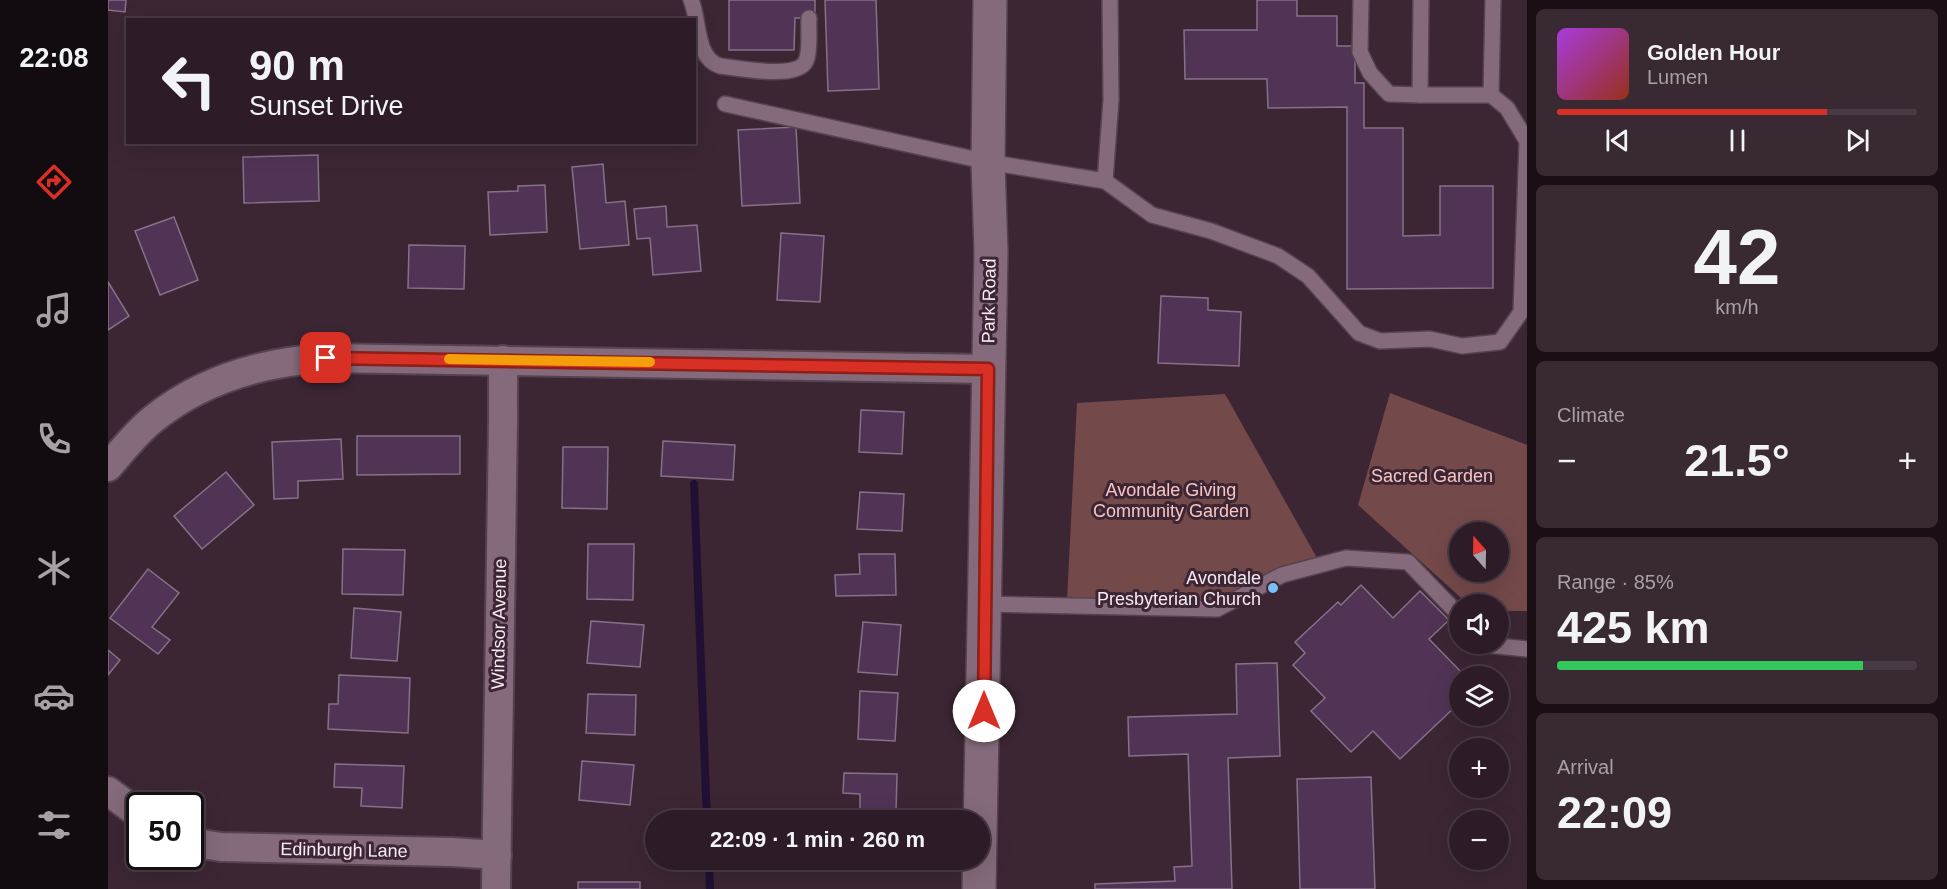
<!DOCTYPE html>
<html lang="en">
<head>
<meta charset="utf-8">
<style>
	body { margin:0; font-family:Helvetica,sans-serif; background:#392933; color:#f1f3f6; height:100vh; display:flex; flex-direction:column; font-size:22px; white-space:nowrap }
	* { box-sizing:border-box; margin:0 }
	p { font-size:20px; color:#a7a1a7 }
	.icon { flex:none; width:33px; height:33px; fill:none; stroke:currentColor; stroke-width:2; stroke-linecap:round; stroke-linejoin:round }
	.map { position:relative; flex:1; overflow:hidden }
	.details { display:flex; flex-direction:column; gap:9px; padding:9px; background:#190f15; width:420px }
	.details>* { flex:none }
	.hud { position:absolute; left:18px; top:18px; width:570px; height:126px; border-radius:0px; box-shadow:0 6px 24px #0002,0 0 0 2px #483a44; background:#2d1c27; color:#f1f3f6; overflow:hidden }
	.needle { width:39px; rotate:340deg }
	.tools { position:absolute; left:1341px; top:522px; display:grid; gap:12px }
	.tools a { display:grid; place-items:center; width:60px; height:60px; border-radius:50%; background:#2d1c27; box-shadow:0 6px 24px #0002,0 0 0 2px #483a44; font-size:30px }
	.speed { position:absolute; left:18px; top:792px; display:flex; gap:12px; font-size:30px; font-weight:700; text-align:center }
	.speed>* { display:grid; place-content:center; width:78px; height:78px; border-radius:50%; background:#2d1c27; box-shadow:0 6px 24px #0002,0 0 0 2px #483a44; line-height:1 }
	.speed .limit { border:3px solid #111; border-radius:9px; background:#fff; color:#111 }
	.pin { position:absolute; display:grid; place-items:center; width:51px; height:51px; color:#fff; margin:-26px; border-radius:12px; box-shadow:0 3px 9px #0006 }
	.me { position:absolute; width:66px; margin:-33px; rotate:0deg; stroke-linejoin:round; filter:drop-shadow(0 0 4px #0008) }
	.turn { display:flex; align-items:center; gap:21px; height:126px; padding:0 24px; font-size:27px }
	.turn .icon { width:78px; height:78px; stroke-width:2.5 }
	.turn b { display:block; font-size:42px; line-height:51px }
	.big { font-size:45px; font-weight:800; line-height:1.1 }
	.details .tile { flex:1; display:flex; flex-direction:column; justify-content:center; gap:9px; min-width:0; padding:0 21px; border-radius:9px; background:#392933 }
	.details .dial { align-items:center; gap:0 }
	.dial b { font-size:78px; line-height:1 }
	.song { display:flex; align-items:center; gap:18px }
	.cover { width:72px; height:72px; border-radius:9px; background:linear-gradient(135deg,hsl(280 70% 55%),hsl(10 70% 35%)) }
	.played { height:6px; border-radius:3px; background:linear-gradient(90deg,#d93025 75%,#483a44 75%) }
	.keys { display:flex; justify-content:space-around; direction:ltr }
	.heat { display:flex; justify-content:space-between; align-items:center; font-size:33px; direction:ltr }
	.charge { height:9px; border-radius:4px; background:linear-gradient(90deg,#34c759 85%,#483a44 0) }
	.trip { position:absolute; left:537px; top:810px; width:345px; height:60px; border-radius:30px; background:#2d1c27; box-shadow:0 6px 24px #0002,0 0 0 2px #483a44; font-weight:800; line-height:60px; text-align:center }
	main { display:flex; flex:1; min-height:0 }
	.tabs { display:flex; flex-direction:column; width:108px; justify-content:space-around; align-items:center; background:#120b10; color:#a7a1a7 }
	.tabs .icon { width:42px; height:42px }
	.tabs .on { color:#d93025 }
	.tabs b { font-size:27px; color:#f1f3f6 }
	.map>svg:first-child { display:block }
	.green { fill:#744949; fill-rule:evenodd }
	.lines { fill:none; stroke-linecap:round; stroke-linejoin:round }
	.stream { stroke:#201034; stroke-width:8 }
	.building { fill:#513356; stroke:#847288; stroke-width:1.5 }
	.lane-casing { stroke:#55434f; stroke-width:18 }
	.street-casing { stroke:#55434f; stroke-width:32 }
	.secondary-casing { stroke:#55434f; stroke-width:36 }
	.lane { stroke:#846a7a; stroke-width:15 }
	.street { stroke:#846a7a; stroke-width:28 }
	.secondary { stroke:#846a7a; stroke-width:33 }
	.route-casing { stroke:#8d1f18; stroke-width:15 }
	.route { stroke:#d93025; stroke-width:10 }
	.slow { stroke:#f59e0b; stroke-width:10 }
	.poi-dot { fill:#77bff7; stroke:#3c2634; stroke-width:2 }
	.labels { text-anchor:middle; stroke-width:6; stroke-linejoin:round; paint-order:stroke }
	.street-label { font-size:18px; fill:#f8e9f2; stroke:#3c2634 }
	.park-label { font-size:18px; fill:#f8c4c3; stroke:#3c2634 }
	.poi-label { font-size:18px; fill:#f8e9f2; stroke:#3c2634; text-anchor:end }
</style>
</head>
<body>
<main>
<nav class="tabs">
<b>22:08</b>
<svg class="icon on" aria-label="directions" viewBox="0 0 24 24"><path d="M12 3l9 9-9 9-9-9zM9 14v-3h6M13 9l2 2-2 2"/></svg>
<svg class="icon" aria-label="music" viewBox="0 0 24 24"><path d="M9 18V5l10-2v13"/><circle cx="6" cy="18" r="3"/><circle cx="16" cy="16" r="3"/></svg>
<svg class="icon" aria-label="phone" viewBox="0 0 24 24"><path d="M5 4h4l2 5-3 2q2 4 5 5l2-3 5 2v4C11 20 4 13 5 4z"/></svg>
<svg class="icon" aria-label="climate" viewBox="0 0 24 24"><path d="M12 3v18M4 7l16 10M4 17L20 7"/></svg>
<svg class="icon" aria-label="car" viewBox="0 0 24 24"><path d="M5 17H2v-5l4-1 3-4h7l3 4 3 1v5h-3M9 17h6M6 11h13"/><circle cx="7" cy="17" r="2"/><circle cx="17" cy="17" r="2"/></svg>
<svg class="icon" aria-label="filters" viewBox="0 0 24 24"><path d="M4 7h16M4 17h16"/><circle cx="9" cy="7" r="2"/><circle cx="15" cy="17" r="2"/></svg>
</nav>
<div class="map">
<svg width="1419" height="889" viewBox="0 0 1419 889">
	<rect width="100%" height="100%" fill="#3c2634"/>
	<g class="green">
		<path d="M1282 393 1419 445V611H1391L1390 604H1360L1250 505ZM1352 532H1390V572H1352Z"/>
		<path d="M1117 394 1209 558 1108 600H959L969 403Z"/>
	</g>
	<g class="lines">
		<g class="stream">
			<path d="M586 484 599 820"/>
			<path d="M601 860 602 889"/>
		</g>
	</g>
	<g class="building">
		<path d="M0 0H18L17 12 0 10Z"/>
		<path d="M621 0H707V18H687L686 50H621Z"/>
		<path d="M717 0H768L771 89 720 91Z"/>
		<path d="M1149 0H1189V16H1229V46H1247V83H1256V128H1295V236L1332 235V186H1385V288L1239 289V107L1160 108 1159 79H1077L1076 30H1149Z"/>
		<rect x="339" y="18" width="65" height="2"/>
		<path d="M688 127 692 203 634 206 630 130Z"/>
		<path d="M210 155 211 201 136 203 135 157Z"/>
		<path d="M495 164 498 203 517 201 521 245 472 249 464 167Z"/>
		<path d="M437 185 439 232 382 235 380 192 410 191V186Z"/>
		<path d="M558 206 559 227 589 225 593 271 545 275 542 238 529 239 526 209Z"/>
		<path d="M66 217 90 280 52 295 27 231Z"/>
		<path d="M673 233 716 236 712 302 669 300Z"/>
		<path d="M301 245 357 246 356 289 300 288Z"/>
		<path d="M0 282 21 316 0 330Z"/>
		<path d="M1053 296 1100 298V310L1133 312 1131 366 1050 363Z"/>
		<path d="M753 410 796 412 794 454 751 452Z"/>
		<path d="M249 436H352V474L249 475Z"/>
		<path d="M233 439 235 479 190 481V498L166 499 164 442Z"/>
		<path d="M555 441 627 445 625 480 553 476Z"/>
		<path d="M455 447H500L499 509 454 508Z"/>
		<path d="M118 472 146 505 94 549 66 516Z"/>
		<path d="M752 492 796 494 794 531 749 529Z"/>
		<path d="M480 544H526L525 600 479 599Z"/>
		<path d="M235 549 297 550 295 595 234 594Z"/>
		<path d="M751 554H787L788 595 728 596 727 575 752 574Z"/>
		<path d="M40 569 71 593 44 627 62 640 50 654 2 618Z"/>
		<path d="M1253 585 1285 618 1312 591 1341 620 1321 639 1357 676H1352V683L1340 694 1350 704 1292 759 1265 731 1243 752 1203 711 1217 698 1185 665 1197 653 1187 642 1230 602 1233 605Z"/>
		<path d="M246 608 293 612 289 661 243 658Z"/>
		<path d="M483 621 536 625 532 667 479 663Z"/>
		<path d="M755 622 793 625 789 675 750 672Z"/>
		<path d="M0 650 12 660 0 675Z"/>
		<path d="M1169 663 1172 756 1120 758 1124 889H987V884L1067 881 1066 867 1084 866 1080 754 1021 756 1020 717 1129 714 1128 664Z"/>
		<path d="M231 675 302 678 300 733 220 729 221 704H230Z"/>
		<path d="M752 691 790 693 787 741 750 739Z"/>
		<path d="M480 694 528 695 527 735 478 733Z"/>
		<path d="M474 761 526 765 522 805 471 800Z"/>
		<path d="M227 764 296 766 294 808 253 806 254 788 226 787Z"/>
		<path d="M736 773 789 774 788 813 752 812V794L735 793Z"/>
		<path d="M1263 777 1267 889H1192L1189 779Z"/>
		<rect x="470" y="882" width="62" height="7"/>
	</g>
	<g class="lines">
		<g class="lane-casing">
			<g id="lane">
				<path d="M583 0C592 21 587 58 612 66 631 68 689 80 698 61 703 49 700 30 701 18"/>
				<path d="M1002 0 1003 100 997 181 1044 215 1103 231 1170 256 1200 276 1251 333 1272 341 1322 339 1354 346 1392 342 1413 312 1419 141 1399 108 1383 95"/>
				<path d="M1253 0 1252 52 1262 73 1281 94 1312 95"/>
				<path d="M1313 0 1312 95H1383L1385 0"/>
				<path d="M617 104 880 162 997 181"/>
				<path d="M876 604 1109 609 1174 575 1238 558 1300 562 1352 616"/>
				<path d="M1378 644 1379 645 1419 649"/>
			</g>
		</g>
		<g class="street-casing">
			<g id="street">
				<path d="M0 467C14 451 27 434 44 420 94 379 154 362 218 358L880 369"/>
				<path d="M0 791 32 815"/>
				<path d="M82 842 113 847 343 852 389 855"/>
				<path d="M388 889 395 420V360"/>
			</g>
		</g>
		<g class="secondary-casing">
			<path id="secondary" d="M871 889 883 252 880 162 882 0"/>
		</g>
		<use href="#lane" class="lane"/>
		<use href="#street" class="street"/>
		<use href="#secondary" class="secondary"/>
	</g>
	<g class="lines">
		<g class="route-casing">
			<path id="route" d="M218 358 880 369 876 711"/>
		</g>
		<use href="#route" class="route"/>
		<path class="slow" d="M341 359 542 362"/>
	</g>
	<circle class="poi-dot" cx="1165" cy="588" r="6"/>
	<g class="labels">
		<g class="street-label">
			<text transform="translate(881 301) rotate(-89)" y="6">Park Road</text>
			<text transform="translate(391 624) rotate(-89)" y="6">Windsor Avenue</text>
			<text transform="translate(236 850) rotate(1)" y="6">Edinburgh Lane</text>
		</g>
		<g class="park-label">
			<text x="1324" y="482">Sacred Garden</text>
			<text x="1063" y="496">Avondale Giving<tspan x="1063" dy="21">Community Garden</tspan></text>
		</g>
		<g class="poi-label">
			<text x="1153" y="584">Avondale<tspan x="1153" dy="21">Presbyterian Church</tspan></text>
		</g>
	</g>
</svg>
<div class="tools">
<a><svg class="needle" viewBox="-14 -14 28 28"><path d="M0-13l5 13h-10z" fill="#e53935"/><path d="M0 13l5-13h-10z" fill="#a7a1a7"/></svg></a>
<a><svg class="icon" aria-label="sound" viewBox="0 0 24 24"><path d="M4 9h4l5-4v14l-5-4H4zM17 9q2 3 0 6"/></svg></a>
<a><svg class="icon" aria-label="layers" viewBox="0 0 24 24"><path d="M12 4l9 5-9 5-9-5zM3 14l9 5 9-5"/></svg></a>
<a>+</a>
<a>−</a>
</div>
<div class="speed"><div class="limit">50</div></div>
<div class="pin" style="left:218px;top:358px;background:#d93025"><svg class="icon" aria-label="arrive" viewBox="0 0 24 24"><path d="M6 21V4h12l-3 4 3 4H6"/></svg></div>
<svg class="me" style="left:876px;top:711px" viewBox="-20 -20 40 40"><circle r="19" fill="#fff"/><path d="M0-13L10 11 0 6-10 11z" fill="#d93025"/></svg>
<div class="trip">22:09 · 1 min · 260 m</div>
<div class="hud">
<div class="turn"><svg class="icon" aria-label="left" viewBox="0 0 24 24"><path d="M17 20v-9H6M10 6l-5 5 5 5"/></svg><div><b>90 m</b>Sunset Drive</div></div>
</div>
</div>
<section class="details">
<div class="tile">
<div class="song"><i class="cover"></i><div><b>Golden Hour</b><p>Lumen</p></div></div>
<div class="played"></div>
<div class="keys"><svg class="icon" aria-label="previous" viewBox="0 0 24 24"><path d="M18 5L8 12l10 7zM5 5v14"/></svg><svg class="icon" aria-label="pause" viewBox="0 0 24 24"><path d="M8 5v14M16 5v14"/></svg><svg class="icon" aria-label="next" viewBox="0 0 24 24"><path d="M6 5l10 7-10 7zM19 5v14"/></svg></div>
</div>
<div class="tile dial"><b>42</b><p>km/h</p></div>
<div class="tile"><p>Climate</p>
<div class="heat"><a>−</a><b class="big">21.5°</b><a>+</a></div>
</div>
<div class="tile"><p>Range · 85%</p><b class="big">425 km</b><div class="charge"></div></div>
<div class="tile"><p>Arrival</p><b class="big">22:09</b></div>
</section>
</main>
</body>
</html>
